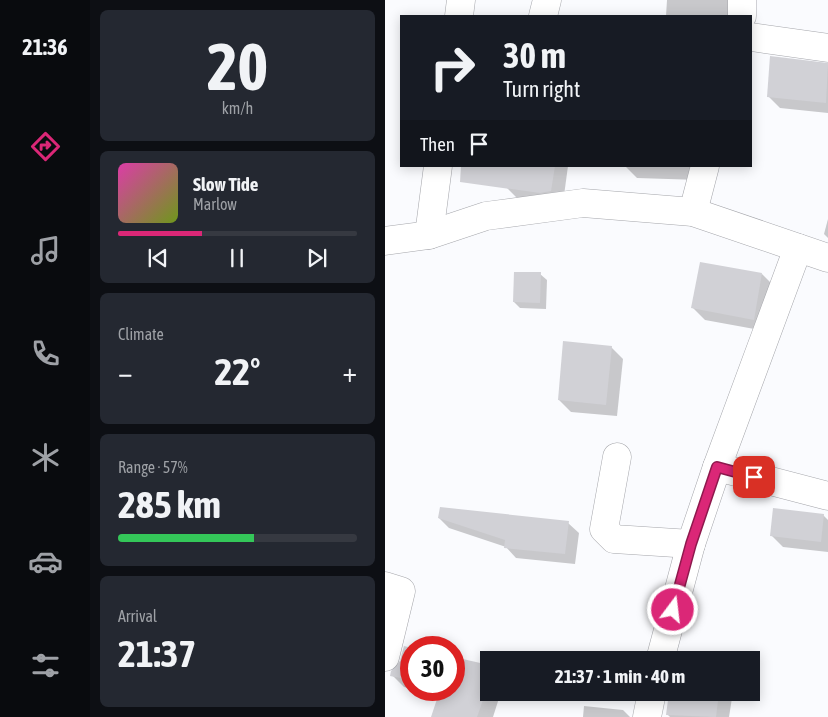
<!DOCTYPE html>
<html lang="en">
<head>
<meta charset="utf-8">
<style>
	body { margin:0; font-family:"Asap Condensed",sans-serif; background:#242831; color:#f1f3f6; height:100vh; display:flex; flex-direction:column; font-size:19px; white-space:nowrap }
	* { box-sizing:border-box; margin:0 }
	p { font-size:16px; color:#9ea1a6 }
	.icon { flex:none; width:28px; height:28px; fill:none; stroke:currentColor; stroke-width:2; stroke-linecap:round; stroke-linejoin:round }
	.map { position:relative; flex:1; overflow:hidden }
	.side { display:flex; flex-direction:column; gap:10px; padding:10px; background:#0d0f14; width:295px }
	.side>* { flex:none }
	.banner { position:absolute; left:15px; top:15px; width:352px; height:152px; border-radius:0px; box-shadow:0 2px 12px #0003; background:#171b24; color:#f1f3f6; overflow:hidden }
	.speed { position:absolute; left:15px; top:636px; display:flex; gap:10px; font-size:25px; font-weight:700; text-align:center }
	.speed>* { display:grid; place-content:center; width:65px; height:65px; border-radius:50%; background:#171b24; box-shadow:0 2px 12px #0003; line-height:1 }
	.speed .limit { border:8px solid #d22; background:#fff; color:#111 }
	.pin { position:absolute; display:grid; place-items:center; width:42px; height:42px; color:#fff; margin:-21px; border-radius:10px; box-shadow:0 2px 8px #0006 }
	.me { position:absolute; width:55px; margin:-28px; rotate:15deg; stroke-linejoin:round; filter:drop-shadow(0 0 4px #0008) }
	.turn { display:flex; align-items:center; gap:18px; height:105px; padding:0 20px; font-size:22px }
	.turn .icon { width:65px; height:65px; stroke-width:2.5 }
	.turn b { display:block; font-size:35px; line-height:42px }
	.then { display:flex; align-items:center; height:48px; padding:0 20px; background:#0003; gap:10px; font-size:19px }
	.big { font-size:38px; font-weight:700; line-height:1.1 }
	.side .widget { flex:1; display:flex; flex-direction:column; justify-content:center; gap:8px; min-width:0; padding:0 18px; border-radius:8px; background:#242831 }
	.side .dial { align-items:center; gap:0 }
	.dial b { font-size:65px; line-height:1 }
	.song { display:flex; align-items:center; gap:15px }
	.cover { width:60px; height:60px; border-radius:8px; background:linear-gradient(135deg,hsl(320 70% 55%),hsl(80 70% 35%)) }
	.played { height:5px; border-radius:2px; background:linear-gradient(90deg,#db2777 35%,#363941 35%) }
	.keys { display:flex; justify-content:space-around; direction:ltr }
	.heat { display:flex; justify-content:space-between; align-items:center; font-size:28px; direction:ltr }
	.charge { height:8px; border-radius:4px; background:linear-gradient(90deg,#34c759 57%,#363941 0) }
	.trip { position:absolute; left:95px; top:651px; width:280px; height:50px; border-radius:0px; background:#171b24; box-shadow:0 2px 12px #0003; font-weight:700; line-height:50px; text-align:center }
	main { display:flex; flex:1; min-height:0 }
	.menu { display:flex; flex-direction:column; width:90px; justify-content:space-around; align-items:center; background:#090b0e; color:#9ea1a6 }
	.menu .icon { width:35px; height:35px }
	.menu .current { color:#db2777 }
	.menu b { font-size:22px; color:#f1f3f6 }
	.map>svg:first-child { display:block }
	.shadow { fill:#0003 }
	.building { fill:#d1d1d6 }
	.lines { fill:none; stroke-linecap:round; stroke-linejoin:round }
	.minor-casing { stroke:#a5a6ab; stroke-width:29 }
	.minor { stroke:#fff; stroke-width:28 }
	.route-casing { stroke:#8e194d; stroke-width:12 }
	.route { stroke:#db2777; stroke-width:9 }
</style>
</head>
<body>
<main>
<nav class="menu">
<b>21:36</b>
<svg class="icon current" aria-label="directions" viewBox="0 0 24 24"><path d="M12 3l9 9-9 9-9-9zM9 14v-3h6M13 9l2 2-2 2"/></svg>
<svg class="icon" aria-label="music" viewBox="0 0 24 24"><path d="M9 18V5l10-2v13"/><circle cx="6" cy="18" r="3"/><circle cx="16" cy="16" r="3"/></svg>
<svg class="icon" aria-label="phone" viewBox="0 0 24 24"><path d="M5 4h4l2 5-3 2q2 4 5 5l2-3 5 2v4C11 20 4 13 5 4z"/></svg>
<svg class="icon" aria-label="climate" viewBox="0 0 24 24"><path d="M12 3v18M4 7l16 10M4 17L20 7"/></svg>
<svg class="icon" aria-label="car" viewBox="0 0 24 24"><path d="M5 17H2v-5l4-1 3-4h7l3 4 3 1v5h-3M9 17h6M6 11h13"/><circle cx="7" cy="17" r="2"/><circle cx="17" cy="17" r="2"/></svg>
<svg class="icon" aria-label="filters" viewBox="0 0 24 24"><path d="M4 7h16M4 17h16"/><circle cx="9" cy="7" r="2"/><circle cx="15" cy="17" r="2"/></svg>
</nav>
<section class="side">
<div class="widget dial"><b>20</b><p>km/h</p></div>
<div class="widget">
<div class="song"><i class="cover"></i><div><b>Slow Tide</b><p>Marlow</p></div></div>
<div class="played"></div>
<div class="keys"><svg class="icon" aria-label="previous" viewBox="0 0 24 24"><path d="M18 5L8 12l10 7zM5 5v14"/></svg><svg class="icon" aria-label="pause" viewBox="0 0 24 24"><path d="M8 5v14M16 5v14"/></svg><svg class="icon" aria-label="next" viewBox="0 0 24 24"><path d="M6 5l10 7-10 7zM19 5v14"/></svg></div>
</div>
<div class="widget"><p>Climate</p>
<div class="heat"><a>−</a><b class="big">22°</b><a>+</a></div>
</div>
<div class="widget"><p>Range · 57%</p><b class="big">285 km</b><div class="charge"></div></div>
<div class="widget"><p>Arrival</p><b class="big">21:37</b></div>
</section>
<div class="map">
<svg width="443" height="717" viewBox="0 0 443 717">
	<rect width="100%" height="100%" fill="#fafbfe"/>
	<g class="shadow">
		<path d="M282 0H353L352 16H281Z"/>
		<path d="M443 64V113L395 108 383 96Z"/>
		<path d="M125 166H183L178 203 134 200 122 188Z"/>
		<path d="M240 166H315L314 180 252 178Z"/>
		<path d="M443 219V238L439 234Z"/>
		<path d="M155 274 162 280 161 309 135 308 129 302Z"/>
		<path d="M377 274 389 286 380 331 320 320 308 308Z"/>
		<path d="M226 347 238 359 232 416 186 412 174 400Z"/>
		<path d="M438 515 443 520V552L398 547 386 535Z"/>
		<path d="M54 518 183 523 194 533 190 564 131 558 121 547 64 528Z"/>
		<path d="M26 649V689L19 687 7 675Z"/>
		<path d="M69 671 103 683 104 692H113L115 695 108 717H47L55 695 31 690H69Z"/>
		<path d="M286 692H341L347 698 344 717H285L283 715Z"/>
		<path d="M199 706 238 710 245 717H198Z"/>
	</g>
	<g class="building">
		<path d="M385 56 443 63 441 103 382 97Z"/>
		<path d="M76 166H170L166 191 155 193 75 182Z"/>
		<path d="M315 262 377 273 369 320 306 308Z"/>
		<path d="M129 272H156L155 303 128 302Z"/>
		<path d="M178 341 227 346 221 405 173 400Z"/>
		<path d="M55 507 184 521 180 554 119 548 120 540 53 518Z"/>
		<path d="M388 508 439 514 436 542 385 536Z"/>
		<path d="M19 646 27 648 26 680 5 676 6 671 15 661Z"/>
		<path d="M69 657 104 665V683L92 717H46L55 690H69Z"/>
		<path d="M284 692H334L331 717 281 715Z"/>
	</g>
	<g class="lines">
		<g class="minor-casing">
			<g id="minor">
				<path d="M74 16 76 0"/>
				<path d="M158 16 162 0"/>
				<path d="M357 16V0"/>
				<path d="M366 37 443 48"/>
				<path d="M308 212 320 166"/>
				<path d="M44 235 53 166"/>
				<path d="M0 241 44 235 101 216 198 203 308 212 443 258"/>
				<path d="M232 457 219 529 229 539 306 544"/>
				<path d="M332 467 443 496"/>
				<path d="M0 586 16 591 0 657"/>
				<path d="M275 660 306 544 332 467 413 248"/>
				<path d="M262 717 267 692"/>
			</g>
		</g>
		<use href="#minor" class="minor"/>
	</g>
	<g class="lines">
		<g class="route-casing">
			<path id="route" d="M288 610 306 544 332 467 369 477"/>
		</g>
		<use href="#route" class="route"/>
	</g>
</svg>
<div class="speed"><div class="limit">30</div></div>
<div class="pin" style="left:369px;top:477px;background:#d93025"><svg class="icon" aria-label="arrive" viewBox="0 0 24 24"><path d="M6 21V4h12l-3 4 3 4H6"/></svg></div>
<svg class="me" style="left:288px;top:610px" viewBox="-20 -20 40 40"><circle r="17" fill="#db2777" stroke="#fff" stroke-width="3"/><path d="M0-11L8 9 0 5-8 9z" fill="#fff"/></svg>
<div class="trip">21:37 · 1 min · 40 m</div>
<div class="banner">
<div class="turn"><svg class="icon" aria-label="right" viewBox="0 0 24 24"><path d="M7 20v-9h11M14 6l5 5-5 5"/></svg><div><b>30 m</b>Turn right</div></div>
<div class="then">Then<svg class="icon" aria-label="arrive" viewBox="0 0 24 24"><path d="M6 21V4h12l-3 4 3 4H6"/></svg></div>
</div>
</div>
</main>
</body>
</html>
